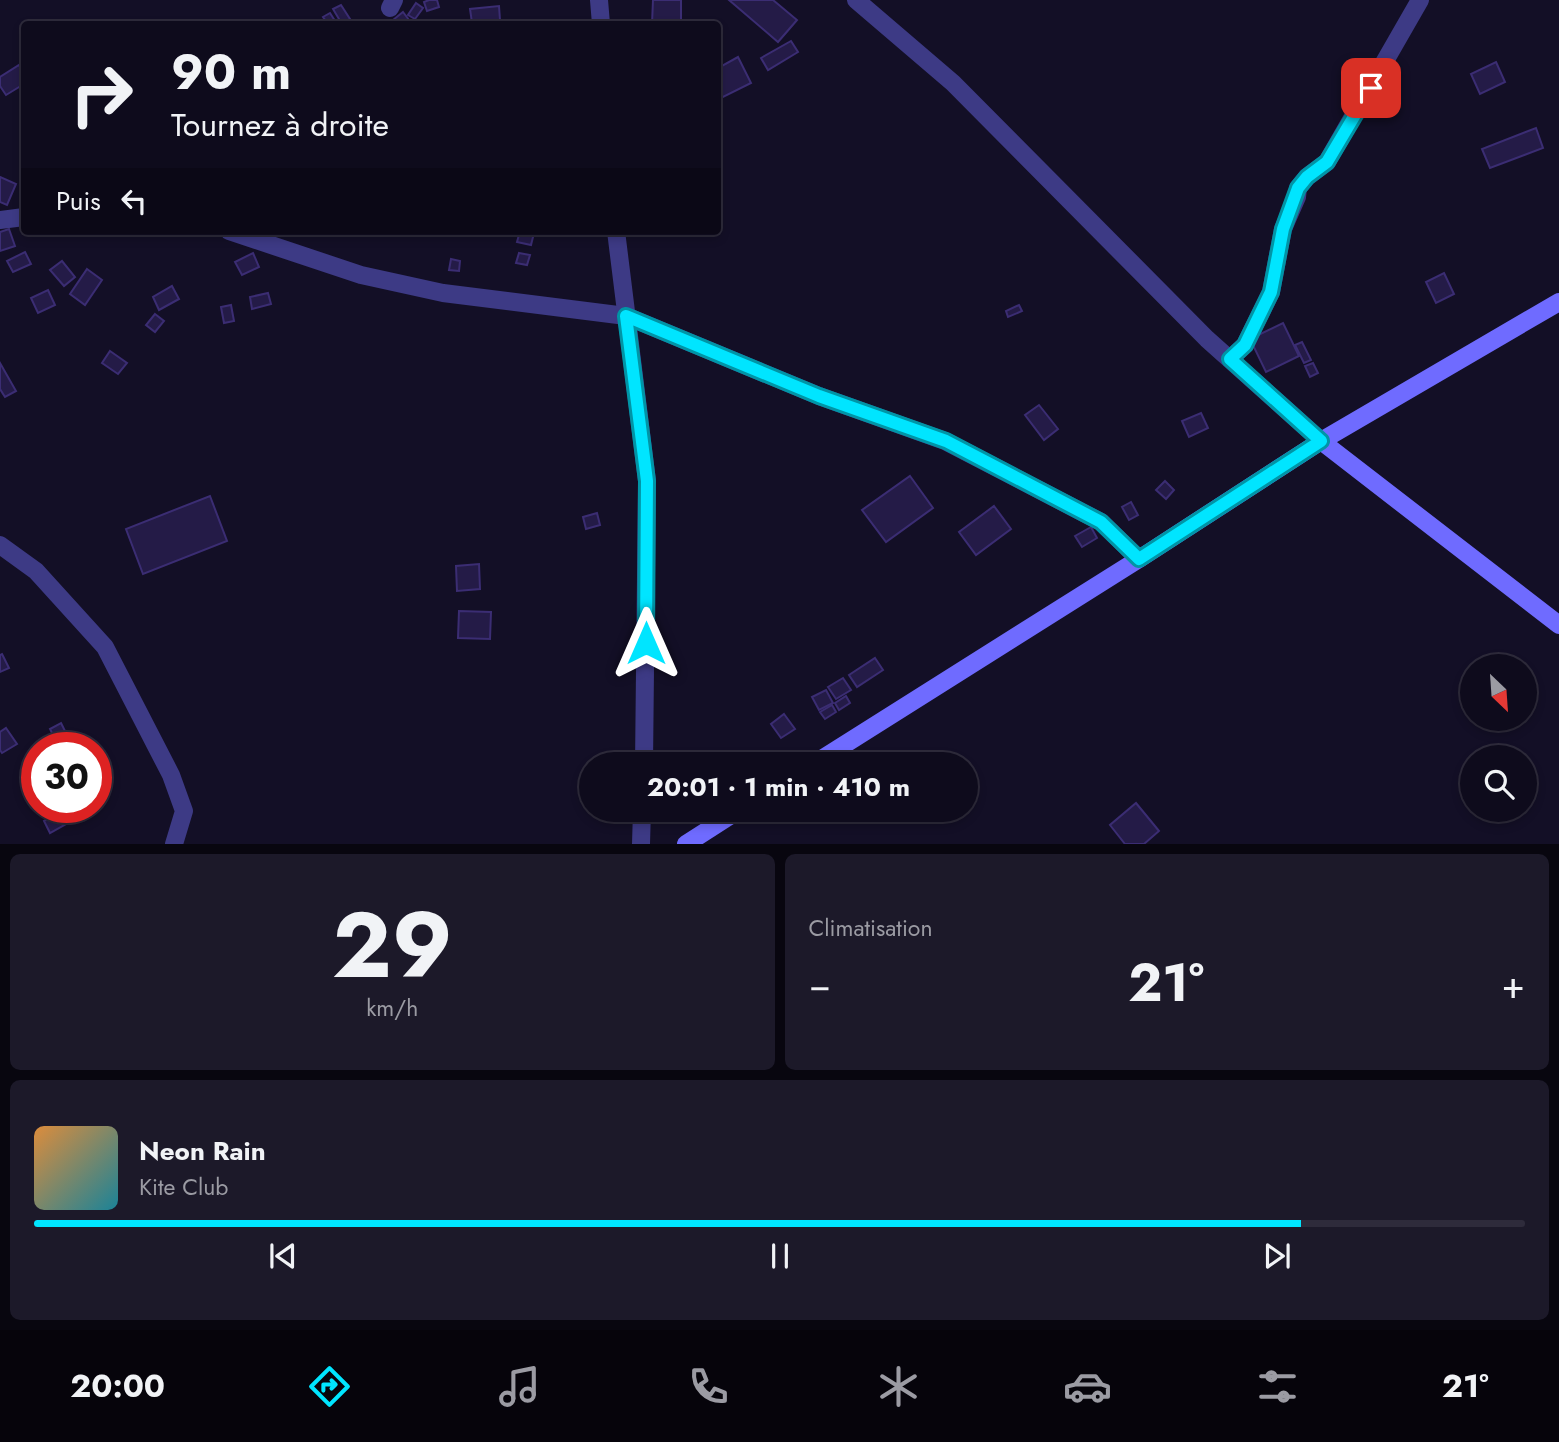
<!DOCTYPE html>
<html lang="fr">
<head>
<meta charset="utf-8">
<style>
	body { margin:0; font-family:Jost,sans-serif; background:#1c1929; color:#f1f3f6; height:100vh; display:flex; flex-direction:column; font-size:26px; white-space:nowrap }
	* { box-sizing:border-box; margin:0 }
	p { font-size:23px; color:#9b9ba3 }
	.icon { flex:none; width:38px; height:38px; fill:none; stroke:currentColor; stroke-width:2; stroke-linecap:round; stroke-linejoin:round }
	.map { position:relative; height:844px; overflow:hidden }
	.details { display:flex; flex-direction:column; gap:10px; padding:10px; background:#08060f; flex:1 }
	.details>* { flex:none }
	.top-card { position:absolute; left:21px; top:21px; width:700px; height:214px; border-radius:7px; box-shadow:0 4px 10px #0003,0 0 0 2px #2e2b3b; background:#0e0b1c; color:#f1f3f6; overflow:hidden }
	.needle { width:46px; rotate:155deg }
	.fabs { position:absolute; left:1460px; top:654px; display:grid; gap:14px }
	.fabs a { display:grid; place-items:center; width:77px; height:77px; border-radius:50%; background:#0e0b1c; box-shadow:0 4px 10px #0003,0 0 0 2px #2e2b3b; font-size:35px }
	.speed { position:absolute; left:21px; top:732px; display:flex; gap:14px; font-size:35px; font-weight:700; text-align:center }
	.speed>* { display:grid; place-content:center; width:91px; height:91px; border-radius:50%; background:#0e0b1c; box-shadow:0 4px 10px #0003,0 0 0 2px #2e2b3b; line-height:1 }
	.speed .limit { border:10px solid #d22; background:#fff; color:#111 }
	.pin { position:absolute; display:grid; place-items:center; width:60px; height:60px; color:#fff; margin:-30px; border-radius:14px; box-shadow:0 4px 10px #0006 }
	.me { position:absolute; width:77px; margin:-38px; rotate:0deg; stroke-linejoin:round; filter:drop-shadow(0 0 5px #0008) }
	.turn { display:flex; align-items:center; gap:24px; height:147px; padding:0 35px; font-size:32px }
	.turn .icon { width:91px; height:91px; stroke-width:2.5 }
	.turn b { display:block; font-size:49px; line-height:60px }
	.then { display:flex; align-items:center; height:66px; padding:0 35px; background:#0003; gap:14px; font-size:26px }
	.big { font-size:52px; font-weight:700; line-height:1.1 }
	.details .tile { flex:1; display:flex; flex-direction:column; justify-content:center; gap:10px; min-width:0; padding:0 24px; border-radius:10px; background:#1c1929 }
	.details .dial { align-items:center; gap:0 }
	.dial b { font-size:91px; line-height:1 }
	.song { display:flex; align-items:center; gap:21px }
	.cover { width:84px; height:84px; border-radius:10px; background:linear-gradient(135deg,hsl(30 70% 55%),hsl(190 70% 35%)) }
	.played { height:7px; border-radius:4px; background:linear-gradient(90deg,#00e5ff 85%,#2e2b3b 85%) }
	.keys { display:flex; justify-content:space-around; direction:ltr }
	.heat { display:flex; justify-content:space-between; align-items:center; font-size:38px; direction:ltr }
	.details .tiles { flex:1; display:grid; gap:10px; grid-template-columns:1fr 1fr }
	.tile:last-child { grid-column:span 2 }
	.trip { position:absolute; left:579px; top:752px; width:399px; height:70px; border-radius:35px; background:#0e0b1c; box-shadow:0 4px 10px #0003,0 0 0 2px #2e2b3b; font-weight:700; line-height:70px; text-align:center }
	.dock { display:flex; height:112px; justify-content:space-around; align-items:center; background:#06040b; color:#9b9ba3 }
	.dock .icon { width:49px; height:49px }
	.dock .active { color:#00e5ff }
	.dock b { font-size:32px; color:#f1f3f6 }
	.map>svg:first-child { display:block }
	.building { fill:#241b47; stroke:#3b2d73; stroke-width:2 }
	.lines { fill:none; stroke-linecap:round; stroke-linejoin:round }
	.street { stroke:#3d3a85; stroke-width:18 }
	.secondary { stroke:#6f6bff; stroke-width:18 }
	.route-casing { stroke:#0095a6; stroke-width:18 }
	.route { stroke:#00e5ff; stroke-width:12 }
</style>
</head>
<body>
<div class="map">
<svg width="1559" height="844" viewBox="0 0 1559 844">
	<rect width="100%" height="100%" fill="#130f26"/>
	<g class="building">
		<path d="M429 0H437L439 7 427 11 424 2Z"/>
		<path d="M653 0H681V24H652Z"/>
		<path d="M729 0H773L797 20 778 42Z"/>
		<path d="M416 3 423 8 415 19 408 15Z"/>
		<path d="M341 5 350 19 342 24 333 9Z"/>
		<path d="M499 6 500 20 472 23 470 9Z"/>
		<path d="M403 12 412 24H397L393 20Z"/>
		<path d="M330 13 337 24H328L323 17Z"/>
		<path d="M791 41 798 52 768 70 761 58Z"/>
		<path d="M738 57 751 83 721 98 718 91V68Z"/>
		<path d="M1496 62 1505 82 1480 94 1471 74Z"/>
		<path d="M19 65 24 74V84L6 95 0 86V77Z"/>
		<path d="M1536 128 1543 148 1490 168 1482 149Z"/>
		<path d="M0 177 16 184 7 205 0 202Z"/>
		<path d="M9 229 15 246 0 251V232Z"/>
		<path d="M520 231 534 233 531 245 517 242Z"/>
		<path d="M25 252 31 264 13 272 7 261Z"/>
		<path d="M253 253 259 267 242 275 235 262Z"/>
		<path d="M519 253 530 255 527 265 516 263Z"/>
		<path d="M451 259 460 261 459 271 449 270Z"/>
		<path d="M62 261 75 277 64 286 50 270Z"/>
		<path d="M87 269 102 280 85 305 70 294Z"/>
		<path d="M1444 273 1454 294 1436 303 1426 282Z"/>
		<path d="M172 286 179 299 159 310 153 297Z"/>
		<path d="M48 290 55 305 38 313 31 298Z"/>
		<path d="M268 293 271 304 252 309 250 297Z"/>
		<path d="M231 305 234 321 224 323 221 307Z"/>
		<path d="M1019 305 1022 311 1008 317 1006 311Z"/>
		<path d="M155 314 164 321 155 332 146 325Z"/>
		<path d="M1283 323 1299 356 1266 372 1250 339Z"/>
		<path d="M1302 342 1311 360 1304 363 1295 345Z"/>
		<path d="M110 351 127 363 118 374 102 363Z"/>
		<path d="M0 363 16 391 5 397 0 389Z"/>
		<path d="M1313 363 1318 373 1310 377 1305 366Z"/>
		<path d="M1039 405 1058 429 1044 440 1025 415Z"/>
		<path d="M1201 413 1208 428 1189 437 1182 421Z"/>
		<path d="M910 476 933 508 886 542 862 510Z"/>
		<path d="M1165 481 1174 490 1166 499 1156 490Z"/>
		<path d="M210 496 227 541 143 574 126 529Z"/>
		<path d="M1131 502 1138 515 1129 520 1122 507Z"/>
		<path d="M994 506 1011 529 976 555 959 532Z"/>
		<path d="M597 513 600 525 586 529 583 517Z"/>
		<path d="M1091 527 1097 538 1082 547 1075 536Z"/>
		<path d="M479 564 480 589 457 591 456 566Z"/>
		<path d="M459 611 491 612 490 639 458 638Z"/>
		<path d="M2 654 9 668 0 672V655Z"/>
		<path d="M875 658 883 670 857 687 849 675Z"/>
		<path d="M843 678 851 690 836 699 828 687Z"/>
		<path d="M826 690 833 703 819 710 812 697Z"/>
		<path d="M846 696 850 703 839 710 835 703Z"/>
		<path d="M832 705 836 712 825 719 820 712Z"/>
		<path d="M784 714 795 729 781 738 771 724Z"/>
		<path d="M61 723 70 741 59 747 50 729Z"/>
		<path d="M6 728 17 744 2 753 0 750V732Z"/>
		<path d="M1136 803 1159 831 1144 844H1125L1110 825Z"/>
		<path d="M60 812 66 824 50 833 44 821Z"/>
	</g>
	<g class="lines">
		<g class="street">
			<path d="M599 0 601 24"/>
			<path d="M856 0 953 83 1207 339 1321 441"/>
			<path d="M390 8 394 0"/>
			<path d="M0 220 24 217"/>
			<path d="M229 231 361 275 443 293 626 316 819 396 945 441 1101 522 1139 559"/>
			<path d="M616 231 647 481 644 765"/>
			<path d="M1230 359 1245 345 1271 292 1283 229 1297 197 1298 188 1307 177 1327 162 1420 0"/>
			<path d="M0 545 36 571 105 647 171 775 184 811 174 844"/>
			<path d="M641 844 642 810"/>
		</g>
		<g class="secondary">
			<path d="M1321 441 1559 625"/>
			<path d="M812 765 1139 559 1321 441 1559 302"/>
			<path d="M686 844 739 810"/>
		</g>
	</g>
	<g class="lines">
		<g class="route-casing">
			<path id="route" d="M646 643 647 481 626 316 819 396 946 441 1101 522 1139 559 1321 441 1230 359 1245 345 1271 292 1283 229 1298 188 1307 177 1327 162 1371 88"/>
		</g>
		<use href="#route" class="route"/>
	</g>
</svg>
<div class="fabs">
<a><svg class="needle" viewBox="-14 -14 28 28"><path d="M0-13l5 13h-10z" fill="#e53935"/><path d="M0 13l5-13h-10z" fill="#9b9ba3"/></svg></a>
<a><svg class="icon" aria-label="search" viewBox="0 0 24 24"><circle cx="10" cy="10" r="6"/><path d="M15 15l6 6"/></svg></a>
</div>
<div class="speed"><div class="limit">30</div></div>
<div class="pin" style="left:1371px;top:88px;background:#d93025"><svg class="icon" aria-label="arrive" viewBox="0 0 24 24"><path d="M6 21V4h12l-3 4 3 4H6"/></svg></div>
<svg class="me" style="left:646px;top:643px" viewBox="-20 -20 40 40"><path d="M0-17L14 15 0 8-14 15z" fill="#00e5ff" stroke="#fff" stroke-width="4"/></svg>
<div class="trip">20:01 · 1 min · 410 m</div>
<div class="top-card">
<div class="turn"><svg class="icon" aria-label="right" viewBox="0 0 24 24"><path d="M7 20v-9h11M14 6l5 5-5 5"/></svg><div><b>90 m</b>Tournez à droite</div></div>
<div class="then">Puis<svg class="icon" aria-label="left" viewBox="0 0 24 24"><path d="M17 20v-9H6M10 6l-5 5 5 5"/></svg></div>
</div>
</div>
<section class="details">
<div class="tiles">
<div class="tile dial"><b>29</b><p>km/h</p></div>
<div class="tile"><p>Climatisation</p>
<div class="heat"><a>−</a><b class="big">21°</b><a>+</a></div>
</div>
<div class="tile">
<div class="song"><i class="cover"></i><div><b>Neon Rain</b><p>Kite Club</p></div></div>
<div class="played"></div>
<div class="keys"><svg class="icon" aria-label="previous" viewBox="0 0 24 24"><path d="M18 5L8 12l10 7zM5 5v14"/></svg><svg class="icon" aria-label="pause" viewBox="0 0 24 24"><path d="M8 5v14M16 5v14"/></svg><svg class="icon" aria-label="next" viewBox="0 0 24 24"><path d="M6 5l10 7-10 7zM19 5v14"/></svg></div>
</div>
</div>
</section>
<nav class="dock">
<b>20:00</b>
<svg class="icon active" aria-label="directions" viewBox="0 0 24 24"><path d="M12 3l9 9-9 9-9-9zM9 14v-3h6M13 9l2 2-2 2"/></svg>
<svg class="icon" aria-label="music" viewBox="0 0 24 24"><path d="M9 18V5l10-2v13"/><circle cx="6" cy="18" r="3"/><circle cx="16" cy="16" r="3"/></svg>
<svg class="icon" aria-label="phone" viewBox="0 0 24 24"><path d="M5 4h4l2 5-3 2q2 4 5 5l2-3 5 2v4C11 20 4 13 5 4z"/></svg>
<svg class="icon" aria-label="climate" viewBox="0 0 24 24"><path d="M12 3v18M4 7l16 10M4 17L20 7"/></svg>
<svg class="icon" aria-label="car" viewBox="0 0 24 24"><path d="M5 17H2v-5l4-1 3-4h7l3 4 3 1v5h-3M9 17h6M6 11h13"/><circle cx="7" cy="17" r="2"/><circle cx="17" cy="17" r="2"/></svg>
<svg class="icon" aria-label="filters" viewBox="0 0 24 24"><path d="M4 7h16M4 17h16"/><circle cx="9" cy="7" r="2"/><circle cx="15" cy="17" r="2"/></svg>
<b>21°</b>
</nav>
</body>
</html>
